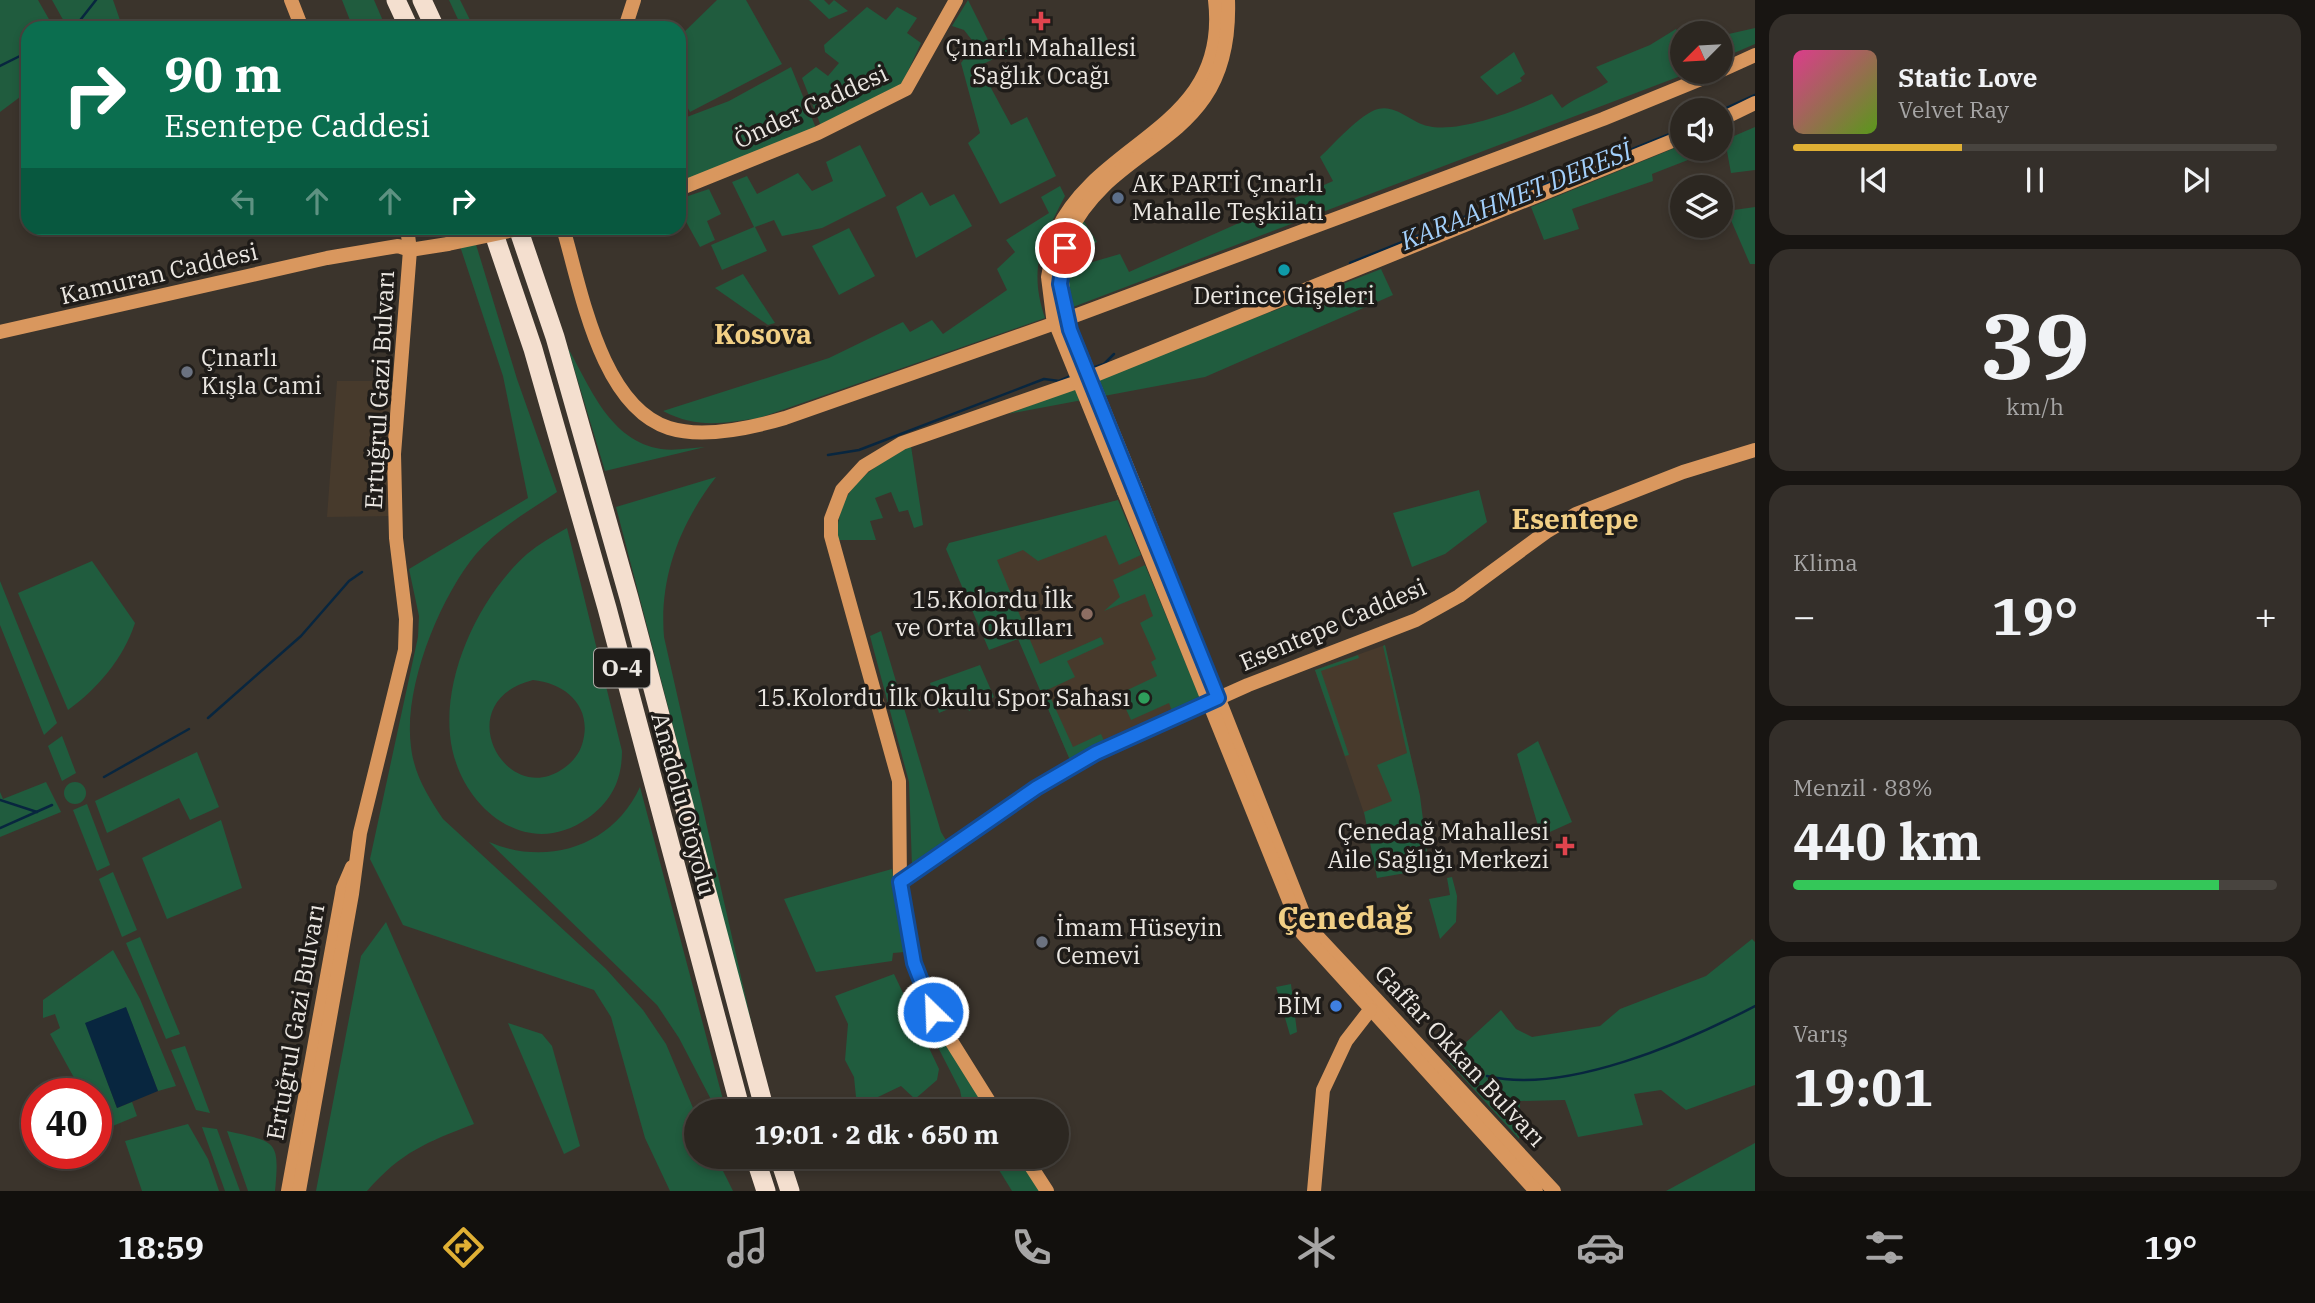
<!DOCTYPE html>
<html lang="tr">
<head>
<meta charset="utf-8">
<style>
	body { margin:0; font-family:"IBM Plex Serif",serif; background:#342f2a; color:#f1f3f6; height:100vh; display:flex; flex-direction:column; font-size:26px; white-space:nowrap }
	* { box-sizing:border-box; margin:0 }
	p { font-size:23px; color:#a6a5a5 }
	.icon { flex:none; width:38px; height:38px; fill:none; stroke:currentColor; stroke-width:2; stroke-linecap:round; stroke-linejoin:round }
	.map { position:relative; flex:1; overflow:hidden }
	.panel { display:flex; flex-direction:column; gap:14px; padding:14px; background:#181512; width:560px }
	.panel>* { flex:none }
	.top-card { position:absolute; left:21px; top:21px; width:665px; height:214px; border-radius:21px; box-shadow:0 4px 10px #0003,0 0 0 2px #48443f; background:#0b6e4f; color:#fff; overflow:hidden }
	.needle { width:46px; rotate:246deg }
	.fabs { position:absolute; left:1670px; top:21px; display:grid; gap:14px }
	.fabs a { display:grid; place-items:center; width:63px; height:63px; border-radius:50%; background:#2c2721; box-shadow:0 4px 10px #0003,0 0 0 2px #48443f; font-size:35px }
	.speed { position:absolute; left:21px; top:1078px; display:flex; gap:14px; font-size:35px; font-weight:700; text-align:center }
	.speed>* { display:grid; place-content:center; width:91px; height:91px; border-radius:50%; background:#2c2721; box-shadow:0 4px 10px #0003,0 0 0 2px #48443f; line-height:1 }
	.speed .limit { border:10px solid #d22; background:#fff; color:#111 }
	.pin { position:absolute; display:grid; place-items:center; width:60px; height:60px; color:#fff; margin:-30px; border:4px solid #fff; border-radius:50%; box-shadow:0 2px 7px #0007 }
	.me { position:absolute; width:77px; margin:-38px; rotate:336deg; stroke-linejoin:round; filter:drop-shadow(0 0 5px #0008) }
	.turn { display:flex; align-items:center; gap:24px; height:147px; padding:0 28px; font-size:32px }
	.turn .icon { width:91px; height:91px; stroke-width:2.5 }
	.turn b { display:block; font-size:49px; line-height:60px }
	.lanes { display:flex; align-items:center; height:66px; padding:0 28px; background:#0003; justify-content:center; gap:35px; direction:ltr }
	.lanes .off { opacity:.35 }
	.big { font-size:52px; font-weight:700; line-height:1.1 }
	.panel .tile { flex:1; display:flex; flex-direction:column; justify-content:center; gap:10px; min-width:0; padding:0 24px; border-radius:21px; background:#342f2a }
	.panel .dial { align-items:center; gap:0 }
	.dial b { font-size:91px; line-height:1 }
	.song { display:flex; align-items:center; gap:21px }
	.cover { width:84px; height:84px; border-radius:10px; background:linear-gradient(135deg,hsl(330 70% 55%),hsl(90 70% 35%)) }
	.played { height:7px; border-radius:4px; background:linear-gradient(90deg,#e0b034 35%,#48443f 35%) }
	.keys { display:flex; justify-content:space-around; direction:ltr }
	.heat { display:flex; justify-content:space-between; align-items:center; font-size:38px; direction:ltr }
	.charge { height:10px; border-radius:5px; background:linear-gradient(90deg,#34c759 88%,#48443f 0) }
	.trip { position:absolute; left:684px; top:1099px; width:385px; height:70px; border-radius:35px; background:#2c2721; box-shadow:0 4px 10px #0003,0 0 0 2px #48443f; font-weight:700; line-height:70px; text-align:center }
	.tabs { display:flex; height:112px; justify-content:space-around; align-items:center; background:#12100d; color:#a6a5a5 }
	.tabs .icon { width:49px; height:49px }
	.tabs .selected { color:#e0b034 }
	.tabs b { font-size:32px; color:#f1f3f6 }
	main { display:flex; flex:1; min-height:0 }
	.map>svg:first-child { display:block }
	.industrial { fill:#473a2c }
	.education { fill:#483a2c }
	.green { fill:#205c3e; fill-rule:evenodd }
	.water { fill:#08263f }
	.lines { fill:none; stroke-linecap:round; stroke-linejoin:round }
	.stream { stroke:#08263f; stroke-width:2.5 }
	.secondary { stroke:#d9975e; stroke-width:14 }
	.highway { stroke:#f4dfcf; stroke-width:19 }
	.secondary-bridge { stroke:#d9975e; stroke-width:14 }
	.route-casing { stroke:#114b97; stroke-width:18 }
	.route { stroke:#1a73e8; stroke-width:12 }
	.health-dot { fill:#e0444e; stroke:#1f1c19; stroke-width:2.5 }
	.service-dot { fill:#5c6f8a; stroke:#1f1c19; stroke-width:2.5 }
	.culture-dot { fill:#0f9aa8; stroke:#1f1c19; stroke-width:2.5 }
	.worship-dot { fill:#6b7280; stroke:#1f1c19; stroke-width:2.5 }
	.education-dot { fill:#8d6e63; stroke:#1f1c19; stroke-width:2.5 }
	.leisure-dot { fill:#2e9e5b; stroke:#1f1c19; stroke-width:2.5 }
	.shop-dot { fill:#3f7fe0; stroke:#1f1c19; stroke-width:2.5 }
	.labels { text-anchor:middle; stroke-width:7; stroke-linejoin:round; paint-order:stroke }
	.shield { fill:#1f1c19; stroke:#aeaaa6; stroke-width:2 }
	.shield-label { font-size:23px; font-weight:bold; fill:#ebe7e2 }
	.poi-label { font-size:24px; fill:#ebe7e2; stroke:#1f1c19; text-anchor:end }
	.street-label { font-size:24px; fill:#ebe7e2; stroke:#1f1c19 }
	.water-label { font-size:26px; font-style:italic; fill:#a2cffb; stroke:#1f1c19 }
	.quarter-label { font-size:28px; font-weight:bold; fill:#f1cf85; stroke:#1f1c19 }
	.district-label { font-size:32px; font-weight:bold; fill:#f1cf85; stroke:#1f1c19 }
</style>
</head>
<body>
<main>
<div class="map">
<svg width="1755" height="1191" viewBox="0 0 1755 1191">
	<rect width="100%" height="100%" fill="#3b342c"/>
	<path class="industrial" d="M337 381H398L393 516 327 517Z"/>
	<g class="education">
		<path d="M1118 500 1200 698 1070 760 976 538Z"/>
		<path d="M1385 645 1420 796 1366 819 1315 670Z"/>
	</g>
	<g class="green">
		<path d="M0 0H38L54 28H28V91L0 112Z"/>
		<path d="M52 0H113L121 23 114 28H60L66 25Z"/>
		<path d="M342 0H374L386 28H353Z"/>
		<path d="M449 0H460L474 28H462Z"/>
		<path d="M717 0H746L782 64 690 112 679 93V37Z"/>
		<path d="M809 0H824L829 5 834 0 848 11 829 19Z"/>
		<path d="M968 0 990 44 1006 38 1008 52 977 67 985 81 1010 71 1013 78 991 88 1011 125 1027 117 1056 176 1000 204 968 143 980 133 961 63 975 44 964 30 952 26Z"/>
		<path d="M867 7 886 20 897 7 917 18 907 33 921 43 901 86 821 126 802 78 816 67 828 76 839 63 825 52 824 45Z"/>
		<path d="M1755 28V44L1720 59V36Z"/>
		<path d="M1676 29 1682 36V72H1691L1073 307C1063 277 1068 248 1083 220L1097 242 1083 249 1089 263 1120 254 1129 272 1333 181 1320 157C1333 145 1361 113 1378 109 1396 104 1412 123 1428 126 1460 134 1524 108 1552 94L1562 108C1577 96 1592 93 1608 82L1596 67 1650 45Z"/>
		<path d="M1514 52 1525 74 1520 78 1522 81 1497 95 1480 77Z"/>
		<path d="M791 67 818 133 679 189V120L729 101Z"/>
		<path d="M1755 127V170L1731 173 1727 151 1711 153 1708 149H1720V142Z"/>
		<path d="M860 145 886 196 822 228 782 236 774 220 755 227 767 251 722 270 711 245 754 227 732 182 747 176 757 194 798 173 812 191 833 181 826 162Z"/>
		<path d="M1682 145V149H1690L1693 158 1652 174 1653 181 1572 209 1579 229 1544 240 1531 207Z"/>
		<path d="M1060 186 1065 196C1042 240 1028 268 1045 318L759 418C722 423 698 429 663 411L829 358 903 322 910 332 932 320 943 334 1007 290 997 269 1015 252 1006 240 1049 213 1041 197Z"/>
		<path d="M709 189 721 214 707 221 715 240 700 247 679 209V199Z"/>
		<path d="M922 192 930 206 954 194 972 226 916 258 896 207Z"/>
		<path d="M1755 207V264H1750L1727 211Z"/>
		<path d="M429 228H471L517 379 557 492C529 511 498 528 476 554 439 599 403 688 411 747 414 774 428 797 443 819L606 969 643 1010 666 1044 696 1115V1157H716L733 1191H670L645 1138 611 1017 594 990 403 925 370 859 418 637 419 616 409 569 528 498 503 376 455 231 437 234Z"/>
		<path d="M849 228 875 276 839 295 812 246Z"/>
		<path d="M1381 269 1393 295 1205 377 1008 414Z"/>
		<path d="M743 274 775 323 768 325 715 288Z"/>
		<path d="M568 348C590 387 610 441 661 449 675 451 691 448 705 447L605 471Z"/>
		<path d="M911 446 923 525 914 528 908 510 899 512 891 492 875 498 883 518 870 521 876 540H837C837 487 869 469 911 446Z"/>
		<path d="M716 477C680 524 659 577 664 637L759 1056 616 507Z"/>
		<path d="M1479 490 1487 522 1445 554 1412 567 1393 513Z"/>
		<path d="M1118 500 1141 555 1119 565 1106 535 1038 561 1023 550 997 560 1040 664 1101 637 1104 644 1067 661 1075 677 1047 690 1073 747 1101 734 1105 743 1070 760 1018 639 989 650 946 549 949 543Z"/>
		<path d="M567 528 622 751C622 779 612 801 588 818 523 864 456 802 450 735 444 672 480 596 527 554 539 544 553 536 567 528ZM533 680C565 683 592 706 583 741 580 754 572 763 561 770 504 807 448 701 533 680Z"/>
		<path d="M92 561 135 623C123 659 98 688 68 710L18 593Z"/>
		<path d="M1145 565 1200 698 1172 711 1169 703 1131 720 1119 694 1157 676 1151 662 1156 659 1140 623 1153 616 1145 594 1104 611 1120 597 1113 580Z"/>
		<path d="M0 581 57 723 44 735 0 625Z"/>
		<path d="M881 631 941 832 947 842 912 866 909 782 870 636Z"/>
		<path d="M1385 645 1420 796 1427 851 1420 854 1423 870 1377 878 1364 812 1392 801 1377 765 1407 753 1383 646Z"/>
		<path d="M1358 655 1359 658 1321 671 1349 755 1345 756 1315 670Z"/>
		<path d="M980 665 994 697 969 711 965 702 939 713 930 683Z"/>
		<path d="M62 736 76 773 62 781 48 746Z"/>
		<path d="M1538 741 1572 822 1541 836 1517 754Z"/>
		<path d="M197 752 219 807 190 820 179 798 107 833 95 801Z"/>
		<circle cx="75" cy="793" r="11"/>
		<path d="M46 782 61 812 0 837V792L3 799Z"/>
		<path d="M640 787 726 1111H717L679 1038 657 1005 489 842C547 867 613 846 640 787Z"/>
		<path d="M87 804 110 865 97 871 73 810Z"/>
		<path d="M221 820 242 888 167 919 142 858Z"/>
		<path d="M892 869 905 952 893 953 892 961 816 972 784 899Z"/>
		<path d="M113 872 137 930 122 937 99 879Z"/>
		<path d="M1452 877 1457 896 1456 922 1440 939 1429 899 1450 895 1447 878Z"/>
		<path d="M386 922 474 1124C427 1142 401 1152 367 1191H316L361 956Z"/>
		<path d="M140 937 180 1034 166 1039 126 943Z"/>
		<path d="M1752 939 1755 942V1085L1686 1110 1661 1090 1634 1094 1643 1125 1578 1137 1565 1100 1520 1101 1519 1139 1447 1060 1501 1010 1516 1029 1532 1037 1600 1026 1620 1009 1706 976Z"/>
		<path d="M113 950 140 999 176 1086 158 1091 126 1008 86 1023 117 1108 132 1102 137 1116 103 1130 96 1118V1094H83L50 1034 60 1028 55 1014 43 1018V1000Z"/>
		<path d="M894 974 939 1069 937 1080 915 1099 901 1086 857 1107 854 1077 845 1060 848 1024 835 996Z"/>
		<path d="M1291 984 1297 1032 1290 1035 1276 987Z"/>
		<path d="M915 989 990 1111H964L960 1090 910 993Z"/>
		<path d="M508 1023 542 1034 552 1046 580 1146 564 1154Z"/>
		<path d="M185 1046 210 1113 196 1110 171 1050Z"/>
		<path d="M188 1124 208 1159 219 1191H142L125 1141Z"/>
		<path d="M202 1127 217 1129 240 1191H225Z"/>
		<path d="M227 1131C276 1142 280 1139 275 1191H248Z"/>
		<path d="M1755 1143V1191H1666Z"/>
		<path d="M991 1157H1019L1040 1191H1012Z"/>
	</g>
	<path class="water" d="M126 1007 158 1091 117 1108 85 1023Z"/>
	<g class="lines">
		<g class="stream">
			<path d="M74 28 96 0"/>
			<path d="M0 66 28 52"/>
			<path d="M1720 111 1755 95"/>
			<path d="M1350 263 1682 129"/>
			<path d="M1092 368 1104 364 1114 354"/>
			<path d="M828 455 859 450 1044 379 1059 381 1073 375"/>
			<path d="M208 718 301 636 349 581 362 572"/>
			<path d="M104 777 189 729"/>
			<path d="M0 800 37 812"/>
			<path d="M0 828 52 805"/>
			<path d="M1487 1076C1565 1095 1686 1042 1755 1006"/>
		</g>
		<g class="secondary">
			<path d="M291 0 302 28"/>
			<path d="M625 28 634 0"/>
			<path d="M1720 71 1755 55"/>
			<path d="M1720 120 1755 103"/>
			<path d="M679 189 818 133 906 89 956 0"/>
			<path d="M563 228C581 288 600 406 669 428 704 439 751 428 785 418L1061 321 1603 119 1718 72"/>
			<path d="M1057 230C1101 138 1230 128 1215 0"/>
			<path d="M1068 235C1117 134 1233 148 1228 0"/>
			<path d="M0 332 327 258 398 246 410 250 448 244"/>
			<path d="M1136 489 1304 915 1318 937 1348 969 1554 1191"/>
			<path d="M1124 492 1302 933 1536 1191"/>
			<path d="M900 882 1011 804 1096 753 1248 685 1416 620 1459 596 1546 532 1576 514 1683 472 1755 450"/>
			<path d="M995 1111 933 1012 917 974 900 882 899 781 831 536V519L842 490 864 466 902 443 1083 380 1682 137"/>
			<path d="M1025 1157 1047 1191"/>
			<path d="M288 1191 343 888 352 867"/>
			<path d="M299 1191 352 894 360 833 405 650 406 619 396 538 394 454 410 250 407 228"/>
			<path d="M1314 1191 1323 1090 1346 1041 1370 1010"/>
		</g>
		<g class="highway">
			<path d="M396 0 409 28"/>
			<path d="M422 0 435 28"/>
			<path d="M492 228 533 349 607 608 741 1111"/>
			<path d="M518 228 555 337 629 598 765 1111"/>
			<path d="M755 1157 766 1191"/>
			<path d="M779 1157 790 1191"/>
		</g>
		<g class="secondary-bridge">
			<path d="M1057 230 1048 277 1053 317 1124 492"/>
			<path d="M1068 235 1061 273 1066 317 1136 489"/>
			<path d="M448 244 523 228"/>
		</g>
	</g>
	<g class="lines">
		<g class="route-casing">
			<path id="route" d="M933 1012 914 963 900 882 1036 788 1096 753 1218 698 1070 330 1060 284 1065 248"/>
		</g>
		<use href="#route" class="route"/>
	</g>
	<g class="health-dot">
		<path d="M1037.5 10.5h7v7h7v7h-7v7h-7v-7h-7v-7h7z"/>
		<path d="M1561.5 835.5h7v7h7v7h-7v7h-7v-7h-7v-7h7z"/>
	</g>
	<circle class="service-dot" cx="1118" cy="198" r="7"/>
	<circle class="culture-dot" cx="1284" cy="270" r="7"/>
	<g class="worship-dot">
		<circle cx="187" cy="372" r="7"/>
		<circle cx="1042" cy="942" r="7"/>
	</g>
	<circle class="education-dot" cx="1087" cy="614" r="7"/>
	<circle class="leisure-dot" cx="1144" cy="698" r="7"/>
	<circle class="shop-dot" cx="1336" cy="1006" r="7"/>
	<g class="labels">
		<rect class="shield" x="594" y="648.5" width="56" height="39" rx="5"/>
		<g class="shield-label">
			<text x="622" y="676">O-4</text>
		</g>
		<g class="poi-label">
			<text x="1041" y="56" text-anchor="middle">Çınarlı Mahallesi<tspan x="1041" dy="28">Sağlık Ocağı</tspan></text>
			<text x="1132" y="192" text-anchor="start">AK PARTİ Çınarlı<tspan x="1132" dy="28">Mahalle Teşkilatı</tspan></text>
			<text x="1284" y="304" text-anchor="middle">Derince Gişeleri</text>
			<text x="201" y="366" text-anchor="start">Çınarlı<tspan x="201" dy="28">Kışla Cami</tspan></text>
			<text x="1073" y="608">15.Kolordu İlk<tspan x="1073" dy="28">ve Orta Okulları</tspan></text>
			<text x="1130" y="706">15.Kolordu İlk Okulu Spor Sahası</text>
			<text x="1549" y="840">Çenedağ Mahallesi<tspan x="1549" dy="28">Aile Sağlığı Merkezi</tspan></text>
			<text x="1056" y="936" text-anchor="start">İmam Hüseyin<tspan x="1056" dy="28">Cemevi</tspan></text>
			<text x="1322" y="1014">BİM</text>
		</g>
		<g class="street-label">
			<text transform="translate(811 107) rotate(-25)" y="8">Önder Caddesi</text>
			<text transform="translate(159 274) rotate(-13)" y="8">Kamuran Caddesi</text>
			<text transform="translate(380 390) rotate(-87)" y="8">Ertuğrul Gazi Bulvarı</text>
			<text transform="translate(1333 625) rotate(-23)" y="8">Esentepe Caddesi</text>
			<text transform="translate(683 804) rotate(75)" y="8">Anadolu Otoyolu</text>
			<text transform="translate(296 1022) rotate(-80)" y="8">Ertuğrul Gazi Bulvarı</text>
			<text transform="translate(1460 1056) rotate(47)" y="8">Gaffar Okkan Bulvarı</text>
		</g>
		<g class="water-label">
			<text transform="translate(1516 196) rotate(-22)" y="9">KARAAHMET DERESİ</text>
		</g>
		<g class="quarter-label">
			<text x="763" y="344">Kosova</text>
			<text x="1575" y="529">Esentepe</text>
		</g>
		<g class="district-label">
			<text x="1345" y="929">Çenedağ</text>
		</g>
	</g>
</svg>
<div class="fabs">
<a><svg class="needle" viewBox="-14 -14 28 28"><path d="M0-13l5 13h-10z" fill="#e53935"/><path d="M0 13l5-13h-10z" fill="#a6a5a5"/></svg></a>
<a><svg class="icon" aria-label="sound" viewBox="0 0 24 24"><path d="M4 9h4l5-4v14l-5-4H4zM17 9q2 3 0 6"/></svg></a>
<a><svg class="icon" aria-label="layers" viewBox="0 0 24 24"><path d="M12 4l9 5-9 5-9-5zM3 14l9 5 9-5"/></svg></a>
</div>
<div class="speed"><div class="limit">40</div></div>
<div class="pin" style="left:1065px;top:248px;background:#d93025"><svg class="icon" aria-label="arrive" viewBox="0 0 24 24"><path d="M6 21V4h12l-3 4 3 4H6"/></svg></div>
<svg class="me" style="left:933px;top:1012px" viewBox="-20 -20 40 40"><circle r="17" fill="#1a73e8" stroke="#fff" stroke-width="3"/><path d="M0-11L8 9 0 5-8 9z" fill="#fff"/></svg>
<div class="trip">19:01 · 2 dk · 650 m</div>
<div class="top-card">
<div class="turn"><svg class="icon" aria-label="right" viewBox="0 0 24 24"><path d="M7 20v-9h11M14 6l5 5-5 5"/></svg><div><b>90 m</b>Esentepe Caddesi</div></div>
<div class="lanes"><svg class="icon off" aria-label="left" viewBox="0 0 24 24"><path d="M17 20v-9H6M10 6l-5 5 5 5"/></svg><svg class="icon off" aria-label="ahead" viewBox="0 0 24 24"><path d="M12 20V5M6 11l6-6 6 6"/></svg><svg class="icon off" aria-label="ahead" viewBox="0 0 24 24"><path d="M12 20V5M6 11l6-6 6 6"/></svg><svg class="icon" aria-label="right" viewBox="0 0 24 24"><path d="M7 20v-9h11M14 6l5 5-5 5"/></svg></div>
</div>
</div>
<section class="panel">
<div class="tile">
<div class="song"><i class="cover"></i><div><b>Static Love</b><p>Velvet Ray</p></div></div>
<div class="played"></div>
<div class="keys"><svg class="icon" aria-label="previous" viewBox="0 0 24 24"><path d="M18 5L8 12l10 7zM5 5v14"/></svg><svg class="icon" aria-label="pause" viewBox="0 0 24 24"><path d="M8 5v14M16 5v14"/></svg><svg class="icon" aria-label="next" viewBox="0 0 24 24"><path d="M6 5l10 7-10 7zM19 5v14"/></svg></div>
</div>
<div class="tile dial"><b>39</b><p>km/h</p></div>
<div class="tile"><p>Klima</p>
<div class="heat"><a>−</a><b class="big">19°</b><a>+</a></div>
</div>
<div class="tile"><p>Menzil · 88%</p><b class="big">440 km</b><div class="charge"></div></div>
<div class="tile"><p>Varış</p><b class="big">19:01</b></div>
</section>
</main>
<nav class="tabs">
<b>18:59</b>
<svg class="icon selected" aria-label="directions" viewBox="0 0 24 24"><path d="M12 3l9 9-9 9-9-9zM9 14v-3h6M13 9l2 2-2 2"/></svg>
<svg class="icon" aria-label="music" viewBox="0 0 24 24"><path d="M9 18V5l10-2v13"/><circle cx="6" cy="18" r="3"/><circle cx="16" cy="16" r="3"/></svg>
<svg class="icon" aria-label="phone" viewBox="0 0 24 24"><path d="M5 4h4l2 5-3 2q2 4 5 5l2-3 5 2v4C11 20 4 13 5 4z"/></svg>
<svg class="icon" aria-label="climate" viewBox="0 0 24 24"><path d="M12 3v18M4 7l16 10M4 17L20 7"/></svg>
<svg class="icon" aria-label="car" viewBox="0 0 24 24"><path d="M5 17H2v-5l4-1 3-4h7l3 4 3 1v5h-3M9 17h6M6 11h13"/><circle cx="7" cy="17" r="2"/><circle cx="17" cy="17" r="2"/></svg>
<svg class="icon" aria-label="filters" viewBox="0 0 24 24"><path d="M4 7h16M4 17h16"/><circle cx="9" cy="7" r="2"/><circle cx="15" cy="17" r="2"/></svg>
<b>19°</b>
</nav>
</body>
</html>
